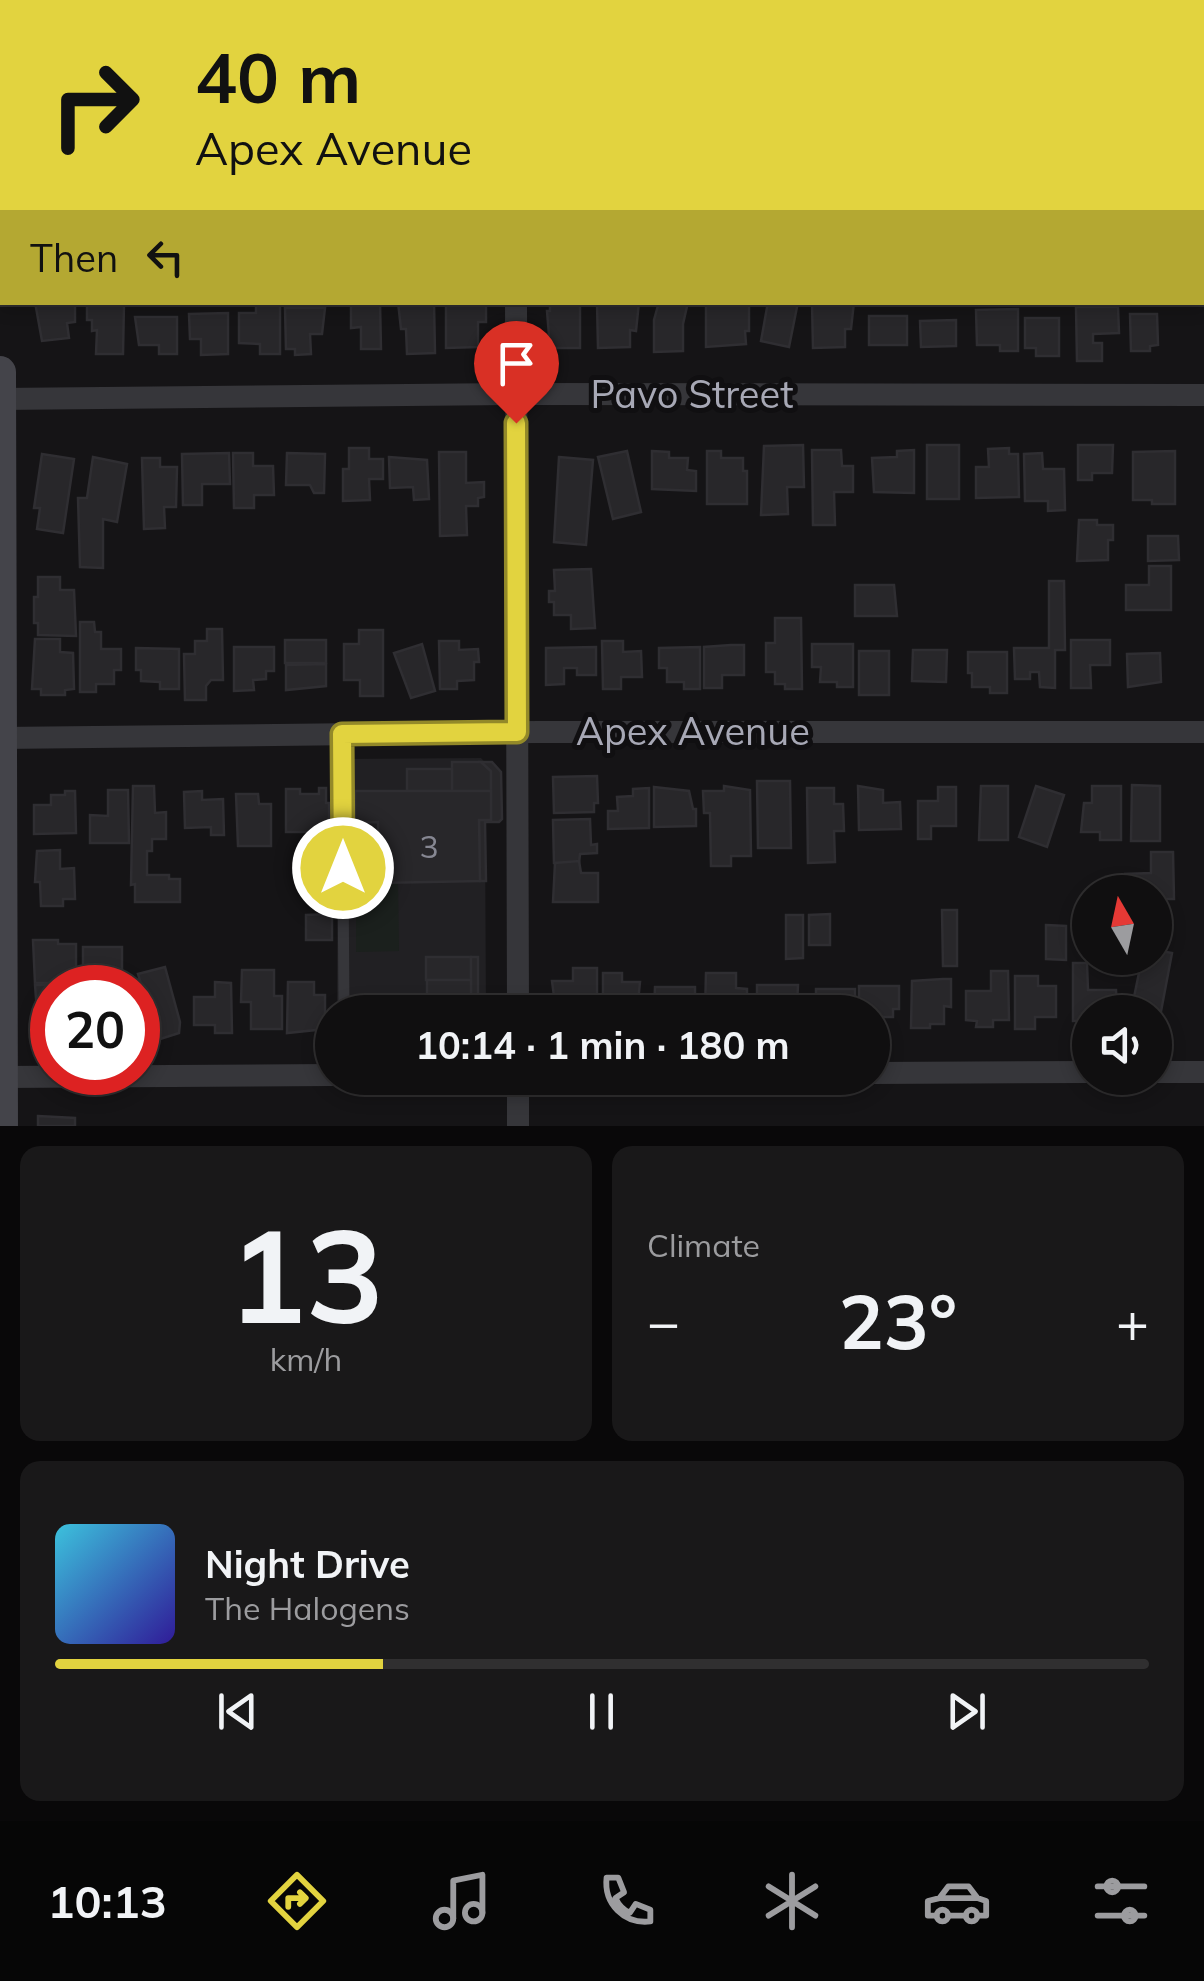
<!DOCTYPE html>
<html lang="en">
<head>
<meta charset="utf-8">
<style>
	body { margin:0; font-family:Mulish,sans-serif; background:#191819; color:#f1f3f6; height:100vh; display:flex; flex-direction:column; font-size:38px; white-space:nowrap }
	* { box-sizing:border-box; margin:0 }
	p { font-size:32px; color:#9c9c9f }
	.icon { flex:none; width:55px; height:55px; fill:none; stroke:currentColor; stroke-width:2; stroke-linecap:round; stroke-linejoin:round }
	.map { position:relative; height:1126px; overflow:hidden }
	.panel { display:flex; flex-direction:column; gap:20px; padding:20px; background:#090809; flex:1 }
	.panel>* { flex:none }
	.hud { position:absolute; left:0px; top:0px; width:1205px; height:305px; box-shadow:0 5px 15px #0003,0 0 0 2px #302f30; background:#e2d33f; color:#111; overflow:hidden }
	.needle { width:65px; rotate:351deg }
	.controls { position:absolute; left:1072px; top:875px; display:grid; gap:20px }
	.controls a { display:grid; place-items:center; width:100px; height:100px; border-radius:50%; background:#100f10; box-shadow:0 5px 15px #0003,0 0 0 2px #302f30; font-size:50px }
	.speed { position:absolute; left:30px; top:965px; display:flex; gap:20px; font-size:50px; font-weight:700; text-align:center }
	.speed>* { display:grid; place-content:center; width:130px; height:130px; border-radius:50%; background:#100f10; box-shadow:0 5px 15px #0003,0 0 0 2px #302f30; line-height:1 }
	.speed .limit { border:15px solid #d22; background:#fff; color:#111 }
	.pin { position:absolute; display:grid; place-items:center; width:85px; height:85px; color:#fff; margin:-102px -42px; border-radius:50% 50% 50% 0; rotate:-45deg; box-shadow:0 0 10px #0007 }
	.pin .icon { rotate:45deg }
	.me { position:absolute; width:110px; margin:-55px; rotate:0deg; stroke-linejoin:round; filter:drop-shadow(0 0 8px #0008) }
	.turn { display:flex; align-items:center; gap:35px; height:210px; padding:0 30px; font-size:45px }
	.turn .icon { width:130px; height:130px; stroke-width:2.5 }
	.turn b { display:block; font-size:70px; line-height:85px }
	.then { display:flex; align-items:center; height:95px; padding:0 30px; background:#0003; gap:20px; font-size:38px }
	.big { font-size:75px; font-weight:700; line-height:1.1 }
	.panel .widget { flex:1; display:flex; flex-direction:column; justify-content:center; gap:15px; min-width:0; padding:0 35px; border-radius:20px; background:#191819 }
	.panel .dial { align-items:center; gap:0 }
	.dial b { font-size:130px; line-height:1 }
	.song { display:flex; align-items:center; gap:30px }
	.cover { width:120px; height:120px; border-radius:15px; background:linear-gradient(135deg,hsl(190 70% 55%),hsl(250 70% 35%)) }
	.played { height:10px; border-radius:5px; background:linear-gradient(90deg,#e2d33f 30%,#302f30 30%) }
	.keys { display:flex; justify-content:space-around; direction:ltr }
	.heat { display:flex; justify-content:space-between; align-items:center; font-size:55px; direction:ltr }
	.panel .tiles { flex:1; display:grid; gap:20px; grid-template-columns:1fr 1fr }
	.widget:last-child { grid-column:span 2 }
	.trip { position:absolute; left:315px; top:995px; width:575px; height:100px; border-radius:50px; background:#100f10; box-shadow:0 5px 15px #0003,0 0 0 2px #302f30; font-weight:700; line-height:100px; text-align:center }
	.tab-bar { display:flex; height:160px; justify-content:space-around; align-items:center; background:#060606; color:#9c9c9f }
	.tab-bar .icon { width:70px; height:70px }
	.tab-bar .active { color:#e2d33f }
	.tab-bar b { font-size:45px; color:#f1f3f6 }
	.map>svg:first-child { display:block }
	.built { fill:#212023 }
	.green { fill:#1b201d }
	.building { fill:#28272a; stroke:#2f2e32; stroke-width:2.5 }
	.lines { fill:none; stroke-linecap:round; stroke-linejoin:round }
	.lane { stroke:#36363a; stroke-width:11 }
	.street { stroke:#36363a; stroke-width:22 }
	.secondary { stroke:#44444a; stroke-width:32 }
	.route-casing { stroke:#938929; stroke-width:25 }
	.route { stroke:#e2d33f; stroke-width:18 }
	.labels { text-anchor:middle; stroke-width:10; stroke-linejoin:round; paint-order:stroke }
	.number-label { font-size:32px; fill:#868792 }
	.street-label { font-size:38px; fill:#a7a8b5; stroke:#100f11 }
</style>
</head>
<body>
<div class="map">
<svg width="1204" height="1126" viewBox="0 0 1204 1126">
	<rect width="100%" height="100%" fill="#151416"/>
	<g class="built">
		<rect x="23" y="0" width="509" height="2"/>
		<path d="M481 758 493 771 485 822 486 1012H337L338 759Z"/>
	</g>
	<path class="green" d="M356 871H377L378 883H398L399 951 356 952Z"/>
	<g class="building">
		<path d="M35 302H75V322L67 323 69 338 42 341Z"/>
		<path d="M87 302 124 303 123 354H96L97 330 92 331V320H87Z"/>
		<path d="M256 302H280V354H260V344L239 343V313H256Z"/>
		<path d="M351 302H380L381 349H361V327L351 328Z"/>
		<path d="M398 302H434L435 353 407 354 406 329H401Z"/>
		<path d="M446 302H486V322H478V347L446 348Z"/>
		<path d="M550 302H580V348H550L547 311H550Z"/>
		<path d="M597 302H639L636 331 630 330V347L598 348Z"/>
		<path d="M659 302H688L683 324V351L654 352V320Z"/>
		<path d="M706 302H749V331H745L746 344 706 347Z"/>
		<path d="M768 302H798L789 347 761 341Z"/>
		<path d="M812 302H854L851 329H845V347L813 348Z"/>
		<path d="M1076 307H1118L1119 333 1093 334V343H1102V361H1077Z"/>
		<path d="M285 308H325L322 334H310L311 354 295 355V349H286Z"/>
		<path d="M1018 309V351H1000V345H977L976 310Z"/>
		<path d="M228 313V354L201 355V339H190L189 314Z"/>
		<path d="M1130 314H1157L1158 345 1150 346V351H1131Z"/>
		<rect x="869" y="316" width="38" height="29"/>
		<path d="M135 317H177V354H159V345H139Z"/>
		<path d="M1025 318H1059V356H1036V348H1025Z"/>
		<path d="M956 320V346L921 347 920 321Z"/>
		<path d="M803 445 804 487H787L788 514 761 515 764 446Z"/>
		<rect x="927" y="445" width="32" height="54"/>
		<path d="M1078 445H1113L1112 473H1092V480H1078Z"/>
		<path d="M349 448H369V459H383V479H369L370 500 343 501V469H349Z"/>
		<path d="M1009 448V454H1018L1019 497 976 498V467H989L988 449Z"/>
		<path d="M812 450H841L842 466H853V492H834L835 525H813Z"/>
		<path d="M914 450V493L874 492 872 458 897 457V451Z"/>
		<path d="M627 451 641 512 613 519 598 457Z"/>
		<path d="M652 451 669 452V458H688L687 470 696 471V491L652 489Z"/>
		<path d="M707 451H721V458H743V471H747V504H707Z"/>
		<path d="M1175 451V504H1152V500H1133V452Z"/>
		<path d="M439 452H466V483L484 482V497L478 498V506H466L467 535 440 536Z"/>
		<path d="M229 453 230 484H202V505H183L182 454Z"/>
		<path d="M233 453H253V466H273L274 495H254V508H234Z"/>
		<path d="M287 453 325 454 324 493H314L310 485H286Z"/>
		<path d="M1042 453 1043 469H1064L1065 510 1048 511V501H1025L1024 454Z"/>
		<path d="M42 454 74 459 63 533 37 529 40 508H34Z"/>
		<path d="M93 457 127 464 117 522 103 519V568L80 567 78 498H87Z"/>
		<path d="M389 457 427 460 429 499 414 500 413 487 390 488Z"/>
		<path d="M559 457 593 460 586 545 554 542Z"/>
		<path d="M142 458H160V467H177L176 507H164L165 528 144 529Z"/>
		<path d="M1079 520H1097V525H1113V540H1108V560L1077 561Z"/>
		<path d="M1148 536H1178L1179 560 1148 561Z"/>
		<path d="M1149 566H1171V610H1126V585H1149Z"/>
		<path d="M591 569 595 628 571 629V615H554V602H549V591H555L554 570Z"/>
		<path d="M38 577H60V590H74L76 636 38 635V623H34V597H38Z"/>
		<path d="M1049 581H1064L1065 650H1055V688L1040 687 1039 672H1030V679H1015L1014 648H1049Z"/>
		<path d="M855 585H894L897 616H855Z"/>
		<path d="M775 618H801L802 689H785V684H775V672H766V643H775Z"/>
		<path d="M80 622H94L95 632H101V649H121V670H114V684H96V692H80Z"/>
		<path d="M207 629H222L223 680H211L206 686V700H185L184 654H195V641H207Z"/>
		<path d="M359 630H383V696H360V680H344V644H359Z"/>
		<path d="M35 639H60V652L73 653 74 689 65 690V695H41V689H32Z"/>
		<rect x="285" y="640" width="41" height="23"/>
		<path d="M1071 640H1110V665H1090L1091 688H1071Z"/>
		<path d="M439 641H459V650L478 649 479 662H474V680L457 681V689H440Z"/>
		<path d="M602 641H623V652L641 651 642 677H621V689H603Z"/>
		<path d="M422 644 435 691 411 698 394 653Z"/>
		<path d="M812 644H853V687H837V682H820L821 667H812Z"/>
		<path d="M731 645H744V675H722V688H704V647Z"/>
		<path d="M234 647H274V671H266V679L253 680 254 690 234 691Z"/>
		<path d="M596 647V675H577V668H564V684L546 685V648Z"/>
		<path d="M700 647V689H684V682H667V668H659V648Z"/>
		<path d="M136 648 179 649V689H160V682L141 681V670H136Z"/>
		<path d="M913 650H947L946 682 912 681Z"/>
		<rect x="859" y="651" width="30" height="44"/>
		<path d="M968 652H1007V693H990V687H972V673H968Z"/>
		<path d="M1160 653 1161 682 1128 687 1127 654Z"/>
		<path d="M326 664V686L286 690V665Z"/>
		<path d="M452 762H481L491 771V791H452Z"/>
		<path d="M481 762H492L501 772 502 819 499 822H485L486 881H480L479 820H491V771Z"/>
		<rect x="407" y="769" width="45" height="22"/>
		<path d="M597 776 598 803H594V812L554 813 553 777Z"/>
		<path d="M757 781H790L791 848H758Z"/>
		<path d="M1132 785 1160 786V841H1131Z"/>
		<path d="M133 786H154L155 813 166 812V839H152V851H147V875H169V879H180V902H135V884L131 885Z"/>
		<path d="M724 786 750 790 751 856H731V866H711L710 813H704L703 791H724Z"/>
		<path d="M858 786 883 790V803L900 802 901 829 859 830Z"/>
		<path d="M981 786H1008V840H979Z"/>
		<path d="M1036 786 1064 795 1047 847 1019 837Z"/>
		<path d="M1092 786H1121V840H1100V832H1081L1084 803H1092Z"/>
		<path d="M654 787 689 791 693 809H696V826L654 827Z"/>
		<path d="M938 787H956V826H931V839H918V801H938Z"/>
		<path d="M319 788H326V803H329V832H286V789H300V794H319Z"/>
		<path d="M649 788V828L608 829V811H618L617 797 633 796V789Z"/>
		<path d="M807 788H834V804H843L844 831H834L835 862 808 863Z"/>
		<path d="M108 790H128L129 843H90V815L108 816Z"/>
		<path d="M65 791H75L76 833 34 834V805H51V795H65Z"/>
		<path d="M202 791V800L223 799 224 835H211V827L185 828 184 792Z"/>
		<path d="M355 791H491V820H479L480 881 378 883V822L355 823Z"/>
		<path d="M236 794H258L259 804H271V846H238Z"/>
		<path d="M590 819 591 845 597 844V853L580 854 579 863H554L553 820Z"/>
		<path d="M334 849V895L314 896V882H307V870H314V850Z"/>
		<path d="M60 850V869L74 868 75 899H63V906H41L40 882H35L37 851Z"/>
		<path d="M1151 852H1173L1174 899H1155V892H1125V874L1151 873Z"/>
		<path d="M579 861 581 873H598V902H553L555 863Z"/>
		<path d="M942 910H957V966H943Z"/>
		<path d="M332 914V940H306V915Z"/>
		<path d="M830 914V945H809V915Z"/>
		<path d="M786 915H803V958L786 959Z"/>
		<path d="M1046 925 1066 926V960L1046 959Z"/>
		<path d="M33 940H58V944H76V983H35Z"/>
		<rect x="83" y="947" width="39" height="41"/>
		<path d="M1155 950 1172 953 1159 1022 1155 1021V1012H1131L1142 958H1155Z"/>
		<rect x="426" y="957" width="45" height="23"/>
		<rect x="471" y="957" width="7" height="55"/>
		<path d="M1073 963H1087L1088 990H1116L1117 1012H1090V1030H1084L1083 1021H1073Z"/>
		<path d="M165 967 180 1022 179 1033 154 1041 155 1029 138 974Z"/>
		<path d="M573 968H597V1012H556L552 981H573Z"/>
		<path d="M242 970H274V996H282V1029H251V1002H241Z"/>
		<path d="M991 971H1008L1009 1020H993V1027H976L977 1021 966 1020V991H991Z"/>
		<path d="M603 973H622V982H640L637 1012H603Z"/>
		<path d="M706 973H736V988L747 989V1009L705 1012Z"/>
		<path d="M1015 976H1038V986H1056V1017H1035V1029H1015Z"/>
		<path d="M943 979H951V1007L944 1006V1024H930V1028H911L912 981Z"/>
		<rect x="427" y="980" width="44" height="23"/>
		<path d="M215 982 231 983 232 1033H215V1025H194V997H215Z"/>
		<path d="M288 982H314V995H325V1029L287 1033Z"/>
		<path d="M35 985H77V988H52V1026H48V1011H37Z"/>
		<path d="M757 985H798L797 1005H790V1012H757Z"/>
		<path d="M859 986H899V1009H893V1017H876V1026H872V1012H859Z"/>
		<path d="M655 987H695V1012H654Z"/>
		<rect x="816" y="989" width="39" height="23"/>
		<rect x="427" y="1003" width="44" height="9"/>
		<path d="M38 1116 75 1118V1126H38Z"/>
	</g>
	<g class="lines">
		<path class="lane" d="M342 734 344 1012"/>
		<g class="street">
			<path d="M704 0V2"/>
			<path d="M1037 0V2"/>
			<path d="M516 302 518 1012"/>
			<path d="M0 399 516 394 1204 395"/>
			<path d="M1 738 539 732H1204"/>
			<path d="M1155 1072H1204"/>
			<path d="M872 1073 1090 1072"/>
			<path d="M2 1077 332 1075"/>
			<path d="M518 1078V1126"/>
		</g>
		<g class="secondary">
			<path d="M0 40 2 41"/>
			<path d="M1202 59H1204"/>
			<path d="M0 86 2 85"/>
			<path d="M0 372 2 1126"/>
		</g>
	</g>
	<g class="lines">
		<g class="route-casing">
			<path id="route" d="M343 868 342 734 517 732 516 423"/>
		</g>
		<use href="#route" class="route"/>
	</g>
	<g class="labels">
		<g class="number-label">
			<text x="429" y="858">3</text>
		</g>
		<g class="street-label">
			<text x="692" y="408">Pavo Street</text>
			<text x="693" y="745">Apex Avenue</text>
		</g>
	</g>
</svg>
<div class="controls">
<a><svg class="needle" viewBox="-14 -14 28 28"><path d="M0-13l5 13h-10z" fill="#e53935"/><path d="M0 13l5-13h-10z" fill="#9c9c9f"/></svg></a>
<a><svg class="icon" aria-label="sound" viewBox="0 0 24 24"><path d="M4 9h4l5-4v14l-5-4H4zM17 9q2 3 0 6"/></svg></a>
</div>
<div class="speed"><div class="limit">20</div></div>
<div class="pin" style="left:516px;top:423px;background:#d93025"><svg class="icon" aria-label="arrive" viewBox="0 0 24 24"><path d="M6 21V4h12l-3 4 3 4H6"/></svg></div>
<svg class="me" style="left:343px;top:868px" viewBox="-20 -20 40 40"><circle r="17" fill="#e2d33f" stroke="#fff" stroke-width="3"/><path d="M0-11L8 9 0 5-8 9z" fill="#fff"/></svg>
<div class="trip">10:14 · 1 min · 180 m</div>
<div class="hud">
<div class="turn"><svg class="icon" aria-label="right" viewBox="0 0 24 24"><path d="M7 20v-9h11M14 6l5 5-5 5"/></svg><div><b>40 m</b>Apex Avenue</div></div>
<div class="then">Then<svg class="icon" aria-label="left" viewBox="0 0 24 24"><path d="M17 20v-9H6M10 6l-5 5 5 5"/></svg></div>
</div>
</div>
<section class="panel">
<div class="tiles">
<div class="widget dial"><b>13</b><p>km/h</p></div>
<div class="widget"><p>Climate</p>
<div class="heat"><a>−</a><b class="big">23°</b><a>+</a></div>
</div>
<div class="widget">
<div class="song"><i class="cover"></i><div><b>Night Drive</b><p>The Halogens</p></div></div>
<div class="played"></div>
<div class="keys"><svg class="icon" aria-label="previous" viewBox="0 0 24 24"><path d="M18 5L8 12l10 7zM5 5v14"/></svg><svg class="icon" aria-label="pause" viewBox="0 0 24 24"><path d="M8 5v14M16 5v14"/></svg><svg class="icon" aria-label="next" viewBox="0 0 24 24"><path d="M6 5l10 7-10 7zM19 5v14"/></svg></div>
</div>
</div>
</section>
<nav class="tab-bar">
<b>10:13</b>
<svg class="icon active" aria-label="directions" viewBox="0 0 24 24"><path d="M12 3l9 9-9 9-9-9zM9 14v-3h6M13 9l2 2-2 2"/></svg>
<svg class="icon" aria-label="music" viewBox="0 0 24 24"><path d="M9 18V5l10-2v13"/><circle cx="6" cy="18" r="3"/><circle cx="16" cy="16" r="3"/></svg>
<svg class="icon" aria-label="phone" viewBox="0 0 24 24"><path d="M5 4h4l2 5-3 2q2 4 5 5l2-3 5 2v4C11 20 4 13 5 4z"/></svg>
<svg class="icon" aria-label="climate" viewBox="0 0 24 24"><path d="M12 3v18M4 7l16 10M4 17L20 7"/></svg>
<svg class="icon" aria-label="car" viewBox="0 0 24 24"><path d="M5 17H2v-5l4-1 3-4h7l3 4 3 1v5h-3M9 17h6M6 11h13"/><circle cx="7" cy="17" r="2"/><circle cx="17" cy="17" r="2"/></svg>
<svg class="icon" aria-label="filters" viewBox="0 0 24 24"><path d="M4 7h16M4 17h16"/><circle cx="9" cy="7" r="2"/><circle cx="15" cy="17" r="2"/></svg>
</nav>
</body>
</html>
